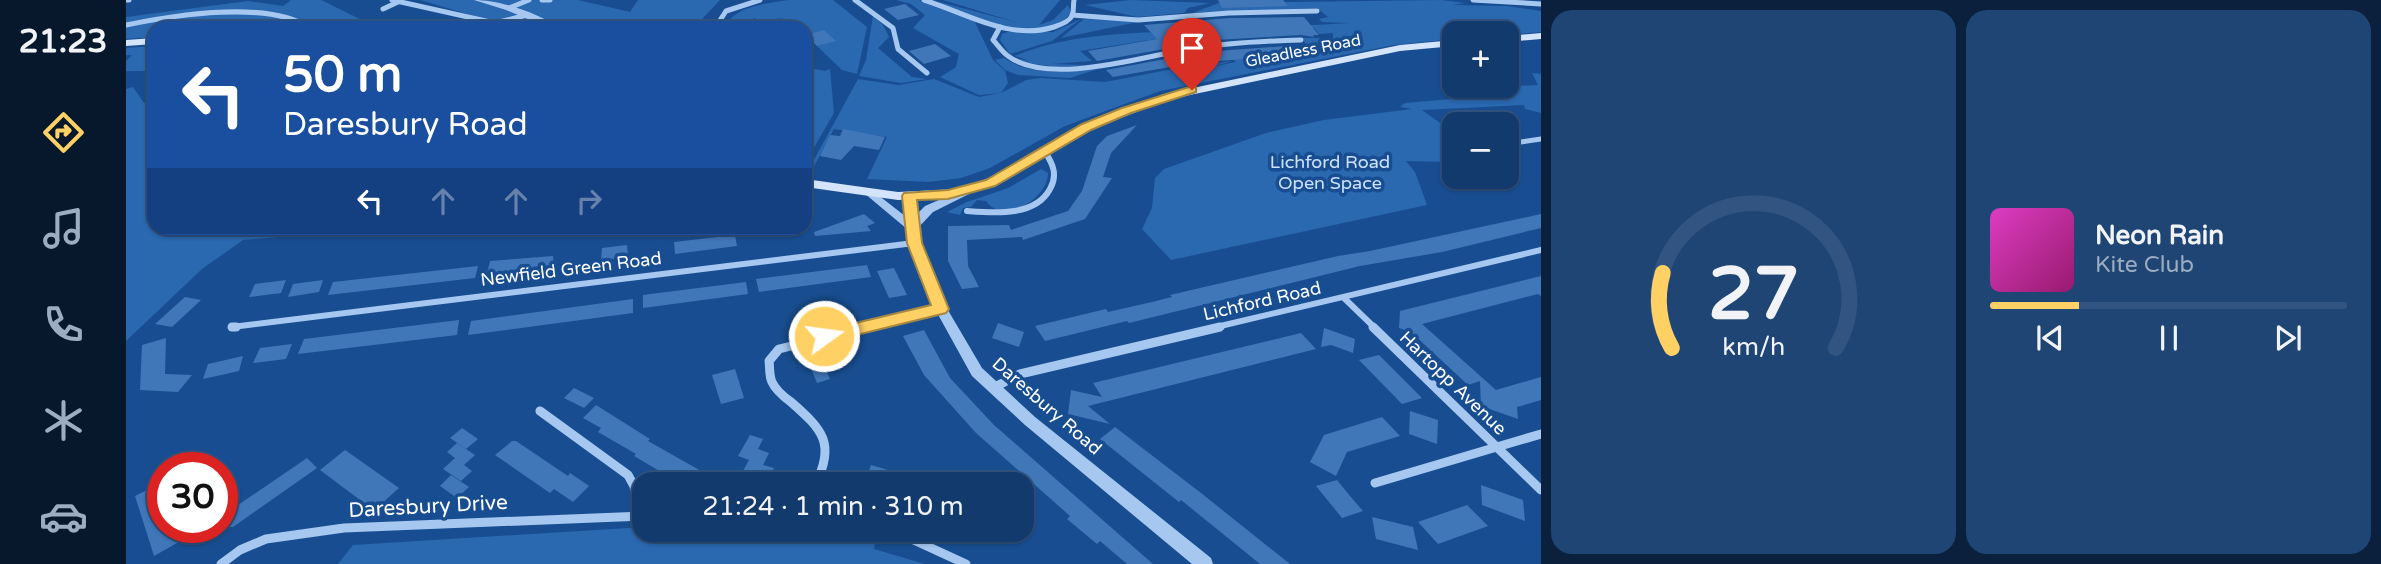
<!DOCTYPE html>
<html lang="en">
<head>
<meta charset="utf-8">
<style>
	body { margin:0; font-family:"Varela Round",sans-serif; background:#1f4575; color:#f1f3f6; height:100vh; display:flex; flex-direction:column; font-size:26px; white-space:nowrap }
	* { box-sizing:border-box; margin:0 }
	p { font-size:23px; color:#9cadc2 }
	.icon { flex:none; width:38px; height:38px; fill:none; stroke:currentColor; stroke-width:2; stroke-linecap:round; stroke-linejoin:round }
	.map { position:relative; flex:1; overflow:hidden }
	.side { display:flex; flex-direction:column; gap:10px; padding:10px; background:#0a203c; width:840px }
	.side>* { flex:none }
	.top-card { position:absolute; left:21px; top:21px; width:665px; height:214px; border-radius:21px; box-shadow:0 2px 5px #0004,0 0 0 2px #315480; background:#1a4fa0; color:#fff; overflow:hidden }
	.buttons { position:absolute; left:1316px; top:21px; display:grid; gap:14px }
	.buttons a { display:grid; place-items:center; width:77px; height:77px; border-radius:14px; background:#123a6d; box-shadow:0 2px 5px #0004,0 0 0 2px #315480; font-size:35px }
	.speed { position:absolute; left:21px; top:452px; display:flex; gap:14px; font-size:35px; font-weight:700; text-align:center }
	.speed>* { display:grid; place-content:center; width:91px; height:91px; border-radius:50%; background:#123a6d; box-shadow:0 2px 5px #0004,0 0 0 2px #315480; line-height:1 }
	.speed .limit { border:10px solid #d22; background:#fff; color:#111 }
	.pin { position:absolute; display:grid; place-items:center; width:60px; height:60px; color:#fff; margin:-72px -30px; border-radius:50% 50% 50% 0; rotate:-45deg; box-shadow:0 0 7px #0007 }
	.pin .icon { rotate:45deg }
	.me { position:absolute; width:77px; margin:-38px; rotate:76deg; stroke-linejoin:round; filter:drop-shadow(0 0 5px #0008) }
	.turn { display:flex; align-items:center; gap:24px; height:147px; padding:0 21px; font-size:32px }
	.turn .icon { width:91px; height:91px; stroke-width:2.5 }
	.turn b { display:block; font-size:49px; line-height:60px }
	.lanes { display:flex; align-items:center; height:66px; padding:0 21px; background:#0003; justify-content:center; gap:35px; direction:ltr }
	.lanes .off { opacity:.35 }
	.side .card { flex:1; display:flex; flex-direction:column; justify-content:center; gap:10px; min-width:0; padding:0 24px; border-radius:21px; background:#1f4575 }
	.side .dial { align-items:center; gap:0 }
	.dial svg { height:182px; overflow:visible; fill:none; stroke:#315480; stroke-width:7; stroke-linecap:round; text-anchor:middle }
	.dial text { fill:#f1f3f6; stroke:none }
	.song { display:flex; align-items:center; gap:21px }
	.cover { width:84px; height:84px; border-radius:10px; background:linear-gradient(135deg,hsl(310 70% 55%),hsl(320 70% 35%)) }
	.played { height:7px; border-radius:4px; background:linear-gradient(90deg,#ffd165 25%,#315480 25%) }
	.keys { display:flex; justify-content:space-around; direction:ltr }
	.side .tiles { flex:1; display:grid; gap:10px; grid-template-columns:repeat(2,1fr) }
	.trip { position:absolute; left:506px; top:472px; width:402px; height:70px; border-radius:21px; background:#123a6d; box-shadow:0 2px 5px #0004,0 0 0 2px #315480; font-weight:600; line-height:70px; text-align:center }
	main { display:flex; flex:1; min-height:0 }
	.dock { display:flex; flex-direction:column; width:126px; justify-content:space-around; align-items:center; background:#07172c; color:#9cadc2 }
	.dock .icon { width:49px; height:49px }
	.dock .selected { color:#ffd165 }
	.dock b { font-size:32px; color:#f1f3f6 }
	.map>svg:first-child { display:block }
	.green { fill:#2a68b0 }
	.building { fill:#4077b9 }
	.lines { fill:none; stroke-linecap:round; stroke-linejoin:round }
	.minor-far2 { stroke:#a6c8f0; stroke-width:5 }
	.minor-far1 { stroke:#a6c8f0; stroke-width:6 }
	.minor { stroke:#a6c8f0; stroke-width:9 }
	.tertiary { fill:#a6c8f0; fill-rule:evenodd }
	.secondary { fill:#d4e5fb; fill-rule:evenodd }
	.route { fill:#ffd165; stroke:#a68842; stroke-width:2 }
	.labels { text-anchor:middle; stroke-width:7; stroke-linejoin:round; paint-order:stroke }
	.far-street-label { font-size:16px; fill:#fff; stroke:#184e91 }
	.park-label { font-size:18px; fill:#cde2fb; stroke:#184e91 }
	.street-label { font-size:18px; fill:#fff; stroke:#184e91 }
	.near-street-label { font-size:21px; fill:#fff; stroke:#184e91 }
</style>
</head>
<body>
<main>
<nav class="dock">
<b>21:23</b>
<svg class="icon selected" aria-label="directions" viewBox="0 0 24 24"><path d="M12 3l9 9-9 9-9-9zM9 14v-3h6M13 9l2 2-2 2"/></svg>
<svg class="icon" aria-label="music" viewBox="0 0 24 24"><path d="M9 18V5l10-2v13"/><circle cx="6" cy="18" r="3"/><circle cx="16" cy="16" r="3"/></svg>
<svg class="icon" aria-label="phone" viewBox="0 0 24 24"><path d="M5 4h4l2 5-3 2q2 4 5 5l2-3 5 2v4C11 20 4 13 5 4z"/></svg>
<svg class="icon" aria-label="climate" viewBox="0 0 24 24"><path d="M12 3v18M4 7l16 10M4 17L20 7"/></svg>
<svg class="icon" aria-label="car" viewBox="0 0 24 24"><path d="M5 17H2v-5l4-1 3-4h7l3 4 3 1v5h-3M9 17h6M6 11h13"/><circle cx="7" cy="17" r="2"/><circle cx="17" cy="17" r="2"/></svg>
</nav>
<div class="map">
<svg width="1415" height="564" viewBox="0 0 1415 564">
	<rect width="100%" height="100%" fill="#184e91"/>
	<g class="green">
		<path d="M165 0H195L252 28H28V37L0 39V17L122 1 157 6Z"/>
		<path d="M294 0H452L504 12 512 0H594L577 18 578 28H329L348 16Z"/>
		<path d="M663 0H707L741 27 731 74 716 70 691 46 709 41 698 31 679 35V28C655 16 656 16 634 25L629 18 609 28H599C606 6 643 3 663 0Z"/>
		<path d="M770 0H793L848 20 867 60 879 71 882 83 875 93 900 80 915 78 979 82 1047 69 1050 73 1054 72 1051 68 1107 61 1085 67 1110 62 1106 58 1165 53 1159 45 1174 49 1182 48 1176 38H1206L1207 41V33L1193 34 1188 28 1119 29 1224 23 1196 22 1193 19 1202 17 1191 8 1066 13 1093 3 1315 0 1339 3 1327 5 1380 6 1415 11V32L1381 35 1328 33V39L1268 45 1034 91 939 126 864 168 835 178 802 182 741 179 761 137 708 129 686 170 683 169 732 79 772 85 808 79 853 97 874 93 853 95 814 77 830 67 833 54 787 28 799 15 785 4Z"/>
		<path d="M806 0 893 23 817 0H934L913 25 927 20 942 5 945 13C918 52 838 13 806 0Z"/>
		<path d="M1005 0 1084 3 1062 8 1058 13 1011 17 959 5Z"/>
		<path d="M747 16 757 25 763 37 752 48 786 77 801 79 775 83 733 76 740 60Z"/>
		<path d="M955 19 926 41 884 54 874 40 876 34 881 32H927Z"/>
		<path d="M958 19 1011 21 1012 22 935 38Z"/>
		<path d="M1072 29 1049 36 954 51 966 61 926 64 959 65C935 68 912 67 889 58L904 61 889 56C947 31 1010 35 1072 29Z"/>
		<path d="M28 46V71H0V61L6 55H0V48Z"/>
		<path d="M878 58C905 76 941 72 972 69L944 78 892 75 879 70 869 60Z"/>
		<path d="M679 67 699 71 704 69 708 113 679 163Z"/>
		<path d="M1406 73 1415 74V113L1399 109 1398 105 1296 110 1328 133V162L1280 161 1289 172 1301 205 1045 260 1016 229 1026 208 1029 178 1038 169 1140 133 1198 120 1286 109 1274 107 1279 103 1326 99 1323 84 1348 88 1412 85Z"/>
		<path d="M7 87 18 103 28 104V228H259L117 240 76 269 0 341V89Z"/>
		<path d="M915 169 922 173C922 200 876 225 860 201L851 200 845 207 837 208 834 215 821 212 841 202 882 188Z"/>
		<path d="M518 527V530H743L749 543 748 549 799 564H212L227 545Z"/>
	</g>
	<g class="building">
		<path d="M1092 0H1157L1162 6 1096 8Z"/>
		<path d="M779 4 793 15 772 20 758 9Z"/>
		<path d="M1178 17 1193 35H1187L1188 37 1175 35 1089 40 971 61 962 51 1031 39 1018 25 1103 18Z"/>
		<path d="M698 30 710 41 691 46 679 35Z"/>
		<path d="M809 44 825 56 798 64 783 51Z"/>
		<path d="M1160 46 1164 51 1157 52 1160 55 1061 64 987 77 980 70 1077 52Z"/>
		<path d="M1011 125 985 153 977 177 986 178 959 219 897 240 896 237 841 240 842 266 853 287 836 289 822 261V226L883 225 885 230 942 211 956 191 971 146 981 136Z"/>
		<path d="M717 129 759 137 753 150 728 146 715 160 694 156 704 135 714 136Z"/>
		<path d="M738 214 749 223 741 226 745 231 689 236 688 232Z"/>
		<path d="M1415 214V228L1316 252 1234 266 1003 323 1001 321 919 341 909 326 980 309 982 312 1026 302 1046 297 1044 295 1212 256 1244 251Z"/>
		<path d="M609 235 611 246 549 254 548 242Z"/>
		<path d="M501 245 502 257 475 260 476 248Z"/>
		<path d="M427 256 428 266 361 274 364 261Z"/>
		<path d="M741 265 745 277 633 292 630 279Z"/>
		<path d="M352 266 349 278 202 295 207 282Z"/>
		<path d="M768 268 781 295 763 298 751 271Z"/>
		<path d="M1415 276V296L1412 294 1296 324 1370 390 1415 377V400L1391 407 1392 419 1355 406 1354 381 1342 385 1285 332 1273 328 1274 311Z"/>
		<path d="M160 280 155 293 123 297 129 284Z"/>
		<path d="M197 280 193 292 162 297 167 284Z"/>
		<path d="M620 282 622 294 517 308V295Z"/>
		<path d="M59 297 75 300 46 327 29 324Z"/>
		<path d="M507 299V313L342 335 345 321Z"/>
		<path d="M333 320 331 335 172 354 178 339Z"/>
		<path d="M872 323 898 332 893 347 866 338Z"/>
		<path d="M1198 328 1229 339 1227 353 1205 345 1195 347Z"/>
		<path d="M798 330 824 378 868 425 1027 564H1001L974 541 971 544 941 519 944 516 850 433 798 375 777 336Z"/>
		<path d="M1175 333 1190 349 962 406 984 424 942 414 945 390 976 397 967 383Z"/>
		<path d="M40 338 39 374 66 375 52 392 14 390 16 345Z"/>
		<path d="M166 344 160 359 127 363 134 348Z"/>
		<path d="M691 350 704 379 691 383 679 354Z"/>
		<path d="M1253 355 1296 398 1276 404 1233 360Z"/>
		<path d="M117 356 113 371 77 379 82 364Z"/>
		<path d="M609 369 618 398 595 404 586 375Z"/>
		<path d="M448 388 468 398 458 408 438 398Z"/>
		<path d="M470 405 524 439 522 441 584 476 577 485H557L508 456 510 454 472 432 475 428 457 418Z"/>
		<path d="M1284 411 1312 420 1311 444 1283 434Z"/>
		<path d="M1256 417 1274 436 1221 452 1210 476 1184 462 1198 435Z"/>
		<path d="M989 427 1075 493 1164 564H1134L1055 500 1053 502 974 439Z"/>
		<path d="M336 428 352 439 340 449 324 438Z"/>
		<path d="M624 435 637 439 632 449 643 453 637 465 648 468 642 480 617 471 623 460 612 456Z"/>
		<path d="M386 441H390L442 476 444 473 463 486 447 502 428 489 424 493 369 455Z"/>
		<path d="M331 443 349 455 338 465 346 471 335 481 317 469 329 458 321 452Z"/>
		<path d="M219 450 273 488 253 506 247 501 242 506 194 470Z"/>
		<path d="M181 458 191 468 107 527H102L96 520V516Z"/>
		<path d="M745 465 800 481 799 485H738Z"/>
		<path d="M325 475 343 487 331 498 314 486Z"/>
		<path d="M1211 480 1224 496 1237 511 1216 518 1190 486Z"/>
		<path d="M37 482V527H54L58 539 28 556 9 496Z"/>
		<path d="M1355 485 1397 500 1399 521 1356 505Z"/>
		<path d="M1341 505 1362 526 1312 544 1292 522Z"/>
		<path d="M1246 517 1287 527 1292 550 1250 539Z"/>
	</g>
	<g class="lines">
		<g class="minor-far2">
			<path d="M0 0H3"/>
			<path d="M266 0 369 23 401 15"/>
			<path d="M416 0H424"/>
			<path d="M729 0 767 28 772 49 801 73"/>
			<path d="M798 0C840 13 883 41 928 27 934 25 943 22 946 16 948 12 947 5 948 0"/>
			<path d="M1347 0 1415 4"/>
			<path d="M383 8 403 0"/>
			<path d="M257 9 272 2"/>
			<path d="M946 15 1012 20 1103 13 1191 11"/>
			<path d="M0 25C49 15 142 0 184 28"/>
			<path d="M874 27 867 40C872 45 876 52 882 56 922 86 1016 57 1062 49 1099 43 1137 41 1175 40"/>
			<path d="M589 28 600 11 634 0"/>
			<path d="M1381 144 1415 139"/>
		</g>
		<g class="minor-far1">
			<path d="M1381 144 1392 142"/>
			<path d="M841 211C868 213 909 217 924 189 932 175 927 164 919 152"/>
			<path d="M1218 298 1249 328"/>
			<path d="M106 327 788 243"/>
			<path d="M737 328 815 309"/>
			<path d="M1086 328 1415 250"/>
		</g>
		<g class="minor">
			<path d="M106 327H110"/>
			<path d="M1247 327 1415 490"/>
			<path d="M867 388 894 374 1094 327"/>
			<path d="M414 411 502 475 508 486 512 517"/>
			<path d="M1249 483 1415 434"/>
			<path d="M689 485C710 444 697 430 665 402 658 397 650 391 646 382 643 376 644 368 643 361L653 349 744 327"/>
			<path d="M766 530 840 564"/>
			<path d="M95 564 114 550 140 539 218 528 518 516"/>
		</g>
		<g class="tertiary">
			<path d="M348 0C374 0 413 13 434 28H423L380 10Z"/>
			<path d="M843 187 847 188 848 190 847 192 807 212 792 228 798 255 816 300 856 368 909 417 1085 558 1087 564H1066L899 425 846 376 804 300 786 255 781 229 738 193 739 191H747L779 216 778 196 783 193 787 194 790 215 799 206Z"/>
		</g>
		<g class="secondary">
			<path d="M1415 33V39L1381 42V36Z"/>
			<path d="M28 38V44L0 46V40Z"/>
			<path d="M1328 40V46L1274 51 1045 99 965 129 879 181 833 197 772 200 679 187V179L772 192 832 189 871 175 957 125 1038 94 1274 45Z"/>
		</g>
	</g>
	<path class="route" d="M1066 86 1070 87V92L1005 113 965 130 869 186 822 199 791 200 796 243 823 309 820 313 698 343 692 341 689 336 692 332 805 305 781 243 776 196 778 193 822 190 860 180 956 124 996 108Z"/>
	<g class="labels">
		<g class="far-street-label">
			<text transform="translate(1177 50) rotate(-11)" y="6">Gleadless Road</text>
		</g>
		<g class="park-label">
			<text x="1204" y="168">Lichford Road<tspan x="1204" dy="21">Open Space</tspan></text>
		</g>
		<g class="street-label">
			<text transform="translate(445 269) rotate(-7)" y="6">Newfield Green Road</text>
			<text transform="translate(1136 301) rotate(-13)" y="6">Lichford Road</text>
			<text transform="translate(1327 383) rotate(44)" y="6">Hartopp Avenue</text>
			<text transform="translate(921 406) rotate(41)" y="6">Daresbury Road</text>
		</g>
		<g class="near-street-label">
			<text transform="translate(302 506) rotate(-3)" y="7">Daresbury Drive</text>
		</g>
	</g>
</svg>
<div class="buttons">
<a>+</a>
<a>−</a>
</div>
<div class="speed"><div class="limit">30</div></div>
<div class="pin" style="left:1066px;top:90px;background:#d93025"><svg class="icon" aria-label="arrive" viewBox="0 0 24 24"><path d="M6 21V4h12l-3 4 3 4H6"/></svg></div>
<svg class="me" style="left:698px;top:336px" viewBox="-20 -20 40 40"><circle r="17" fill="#ffd165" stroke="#fff" stroke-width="3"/><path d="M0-11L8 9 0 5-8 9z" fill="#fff"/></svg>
<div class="trip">21:24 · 1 min · 310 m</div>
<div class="top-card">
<div class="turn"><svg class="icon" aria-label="left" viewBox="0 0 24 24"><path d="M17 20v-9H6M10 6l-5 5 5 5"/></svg><div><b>50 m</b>Daresbury Road</div></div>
<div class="lanes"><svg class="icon" aria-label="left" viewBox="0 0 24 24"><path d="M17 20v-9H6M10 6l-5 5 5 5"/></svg><svg class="icon off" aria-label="ahead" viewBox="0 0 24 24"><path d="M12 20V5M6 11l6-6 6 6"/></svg><svg class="icon off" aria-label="ahead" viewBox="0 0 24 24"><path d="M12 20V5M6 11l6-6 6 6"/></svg><svg class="icon off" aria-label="right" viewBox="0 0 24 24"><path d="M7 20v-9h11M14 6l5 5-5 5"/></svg></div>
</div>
</div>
<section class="side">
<div class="tiles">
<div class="card dial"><svg viewBox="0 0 100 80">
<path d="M14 69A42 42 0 1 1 86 69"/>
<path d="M14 69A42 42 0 0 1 10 36" stroke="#ffd165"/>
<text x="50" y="56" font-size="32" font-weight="700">27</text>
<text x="50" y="72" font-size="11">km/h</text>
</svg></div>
<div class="card">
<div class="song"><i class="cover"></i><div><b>Neon Rain</b><p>Kite Club</p></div></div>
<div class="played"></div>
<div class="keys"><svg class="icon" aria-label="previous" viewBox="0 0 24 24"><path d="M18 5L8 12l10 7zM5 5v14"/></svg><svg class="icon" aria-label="pause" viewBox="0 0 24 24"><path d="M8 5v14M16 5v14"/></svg><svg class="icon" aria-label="next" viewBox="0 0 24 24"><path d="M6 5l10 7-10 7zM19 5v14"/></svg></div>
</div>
</div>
</section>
</main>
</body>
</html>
